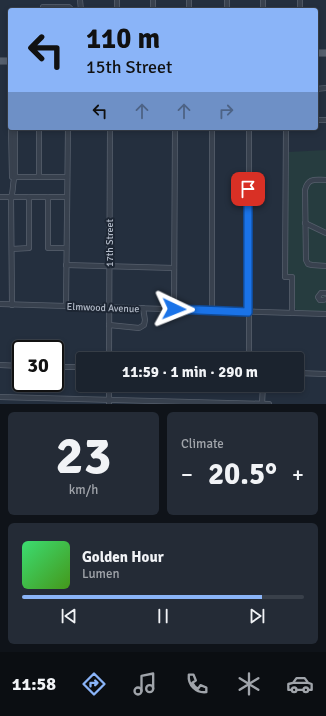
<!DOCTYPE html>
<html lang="en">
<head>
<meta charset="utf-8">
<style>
	body { margin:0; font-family:Signika,sans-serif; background:#242b36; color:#f1f3f6; height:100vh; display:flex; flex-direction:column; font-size:15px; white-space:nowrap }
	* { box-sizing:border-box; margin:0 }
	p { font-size:13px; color:#a0a4aa }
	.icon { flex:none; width:22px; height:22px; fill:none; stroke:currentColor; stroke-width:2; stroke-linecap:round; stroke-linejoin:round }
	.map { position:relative; height:404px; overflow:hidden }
	.drawer { display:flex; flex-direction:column; gap:8px; padding:8px; background:#0f1319; flex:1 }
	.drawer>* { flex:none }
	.guide { position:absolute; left:8px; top:8px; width:310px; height:122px; border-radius:4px; box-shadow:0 2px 6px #0003,0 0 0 1px #39404a; background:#8ab4f8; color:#111; overflow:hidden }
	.speed { position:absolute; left:12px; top:340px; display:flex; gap:8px; font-size:20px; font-weight:700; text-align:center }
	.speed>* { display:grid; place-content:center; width:52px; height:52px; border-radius:50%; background:#1b232e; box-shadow:0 2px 6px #0003,0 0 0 1px #39404a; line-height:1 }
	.speed .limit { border:2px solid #111; border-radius:6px; background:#fff; color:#111 }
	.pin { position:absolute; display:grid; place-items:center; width:34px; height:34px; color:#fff; margin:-17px; border-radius:8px; box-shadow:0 2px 6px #0006 }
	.me { position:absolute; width:44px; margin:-22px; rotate:92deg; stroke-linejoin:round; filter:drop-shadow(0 0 3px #0008) }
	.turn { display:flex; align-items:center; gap:14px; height:84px; padding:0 12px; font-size:18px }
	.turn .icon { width:52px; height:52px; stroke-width:2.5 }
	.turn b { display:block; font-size:28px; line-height:34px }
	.lanes { display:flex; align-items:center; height:38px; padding:0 12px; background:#0003; justify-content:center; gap:20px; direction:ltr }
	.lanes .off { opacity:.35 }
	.big { font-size:30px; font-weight:700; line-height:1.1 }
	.drawer .widget { flex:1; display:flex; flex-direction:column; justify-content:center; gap:6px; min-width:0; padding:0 14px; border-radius:6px; background:#242b36 }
	.drawer .dial { align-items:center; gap:0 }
	.dial b { font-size:52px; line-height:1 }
	.song { display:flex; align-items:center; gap:12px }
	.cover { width:48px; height:48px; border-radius:6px; background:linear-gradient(135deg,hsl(140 70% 55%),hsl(100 70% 35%)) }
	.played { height:4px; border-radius:2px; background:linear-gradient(90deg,#8ab4f8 85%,#39404a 85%) }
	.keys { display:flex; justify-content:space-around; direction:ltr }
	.heat { display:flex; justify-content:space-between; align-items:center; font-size:22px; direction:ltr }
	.drawer .tiles { flex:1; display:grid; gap:8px; grid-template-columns:1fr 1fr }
	.widget:last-child { grid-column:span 2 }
	.trip { position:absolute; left:76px; top:352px; width:228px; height:40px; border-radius:4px; background:#1b232e; box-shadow:0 2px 6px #0003,0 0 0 1px #39404a; font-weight:700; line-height:40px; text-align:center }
	.dock { display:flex; height:64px; justify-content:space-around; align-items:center; background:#0b0e12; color:#a0a4aa }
	.dock .icon { width:28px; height:28px }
	.dock .selected { color:#8ab4f8 }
	.dock b { font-size:18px; color:#f1f3f6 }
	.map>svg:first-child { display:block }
	.green { fill:#263c3f }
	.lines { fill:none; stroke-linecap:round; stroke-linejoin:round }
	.minor-casing { stroke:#565f6c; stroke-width:6 }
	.major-casing { stroke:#414a57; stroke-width:8 }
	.minor { stroke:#38414e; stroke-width:4.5 }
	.major { stroke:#56606e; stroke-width:6 }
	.route-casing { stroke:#114b97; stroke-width:10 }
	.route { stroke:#1a73e8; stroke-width:7 }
	.labels { text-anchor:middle; stroke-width:4; stroke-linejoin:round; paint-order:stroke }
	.street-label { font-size:10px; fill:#b4bcc9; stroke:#1d2633 }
</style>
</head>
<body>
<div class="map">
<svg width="326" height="404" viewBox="0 0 326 404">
	<rect width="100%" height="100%" fill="#242f3e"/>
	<path class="green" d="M326 150V311H297L295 308V276L286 275 289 152Z"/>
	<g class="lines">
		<g class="minor-casing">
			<g id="minor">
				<path d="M80 0 81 10"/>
				<path d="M153 0V10"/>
				<path d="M263 0V10"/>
				<path d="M300 0V10"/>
				<path d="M43 7H54"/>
				<path d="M57 7H69L72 10"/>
				<path d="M117 10V0"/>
				<path d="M189 10V0"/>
				<path d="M227 10V0"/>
				<path d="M316 89 326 88"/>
				<path d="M316 120H326"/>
				<path d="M11 128 12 177H67"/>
				<path d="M39 128V176"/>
				<path d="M249 128V359"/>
				<path d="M286 128 285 277H292V313"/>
				<path d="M326 180C316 180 308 177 305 190L306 260 308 264 312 265 326 266"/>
				<path d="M0 197H29V248L12 249"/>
				<path d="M29 197H48"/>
				<path d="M305 223 326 233"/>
				<path d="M66 248H48V197H67"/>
				<path d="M66 265 174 268"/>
				<path d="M326 293H321L318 297 320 300H323L326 299"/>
				<path d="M0 304 326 314"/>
				<path d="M12 305 11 197C14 190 12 183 15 176V128"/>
				<path d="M66 306 68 128"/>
				<path d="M174 309 175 128"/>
				<path d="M212 310V128"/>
				<path d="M109 325 139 328 144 325 145 320 143 308"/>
				<path d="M109 359 110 128"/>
				<path d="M0 365 21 366"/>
				<path d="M55 367H83"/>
				<path d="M297 373 326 374"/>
				<path d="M0 397 269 404"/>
				<path d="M109 404V385"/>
				<path d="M262 404 263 385"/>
			</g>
		</g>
		<g class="major-casing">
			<g id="major">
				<path d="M316 53H326"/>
				<path d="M0 61H10"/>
			</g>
		</g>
		<use href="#minor" class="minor"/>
		<use href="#major" class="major"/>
	</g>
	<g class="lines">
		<g class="route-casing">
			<path id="route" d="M174 309 248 312V189"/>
		</g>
		<use href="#route" class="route"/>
	</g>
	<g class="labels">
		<g class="street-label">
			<text transform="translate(109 243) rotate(-90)" y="4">17th Street</text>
			<text transform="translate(103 307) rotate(2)" y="4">Elmwood Avenue</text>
		</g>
	</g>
</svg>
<div class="speed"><div class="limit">30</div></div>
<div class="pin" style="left:248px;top:189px;background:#d93025"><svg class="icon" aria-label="arrive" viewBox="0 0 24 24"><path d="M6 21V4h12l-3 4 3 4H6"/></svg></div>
<svg class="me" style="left:174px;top:309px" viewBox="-20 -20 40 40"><path d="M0-17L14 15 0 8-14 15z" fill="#1a73e8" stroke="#fff" stroke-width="4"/></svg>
<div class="trip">11:59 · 1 min · 290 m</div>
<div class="guide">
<div class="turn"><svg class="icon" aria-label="left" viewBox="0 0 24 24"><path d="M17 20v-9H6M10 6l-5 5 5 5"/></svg><div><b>110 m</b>15th Street</div></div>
<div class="lanes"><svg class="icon" aria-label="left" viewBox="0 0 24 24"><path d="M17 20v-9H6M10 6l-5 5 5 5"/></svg><svg class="icon off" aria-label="ahead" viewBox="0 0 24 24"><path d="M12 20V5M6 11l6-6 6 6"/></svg><svg class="icon off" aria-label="ahead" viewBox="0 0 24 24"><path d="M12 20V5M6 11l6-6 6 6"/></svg><svg class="icon off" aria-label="right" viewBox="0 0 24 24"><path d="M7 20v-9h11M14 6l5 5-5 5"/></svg></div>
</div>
</div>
<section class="drawer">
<div class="tiles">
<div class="widget dial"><b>23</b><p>km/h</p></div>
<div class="widget"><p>Climate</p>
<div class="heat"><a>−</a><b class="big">20.5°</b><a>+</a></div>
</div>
<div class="widget">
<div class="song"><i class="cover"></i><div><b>Golden Hour</b><p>Lumen</p></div></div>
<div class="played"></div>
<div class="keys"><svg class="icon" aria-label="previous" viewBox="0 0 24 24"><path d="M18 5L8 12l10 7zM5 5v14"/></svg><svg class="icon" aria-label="pause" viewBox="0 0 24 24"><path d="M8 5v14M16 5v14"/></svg><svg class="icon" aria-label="next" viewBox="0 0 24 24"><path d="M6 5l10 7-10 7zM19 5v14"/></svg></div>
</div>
</div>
</section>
<nav class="dock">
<b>11:58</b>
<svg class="icon selected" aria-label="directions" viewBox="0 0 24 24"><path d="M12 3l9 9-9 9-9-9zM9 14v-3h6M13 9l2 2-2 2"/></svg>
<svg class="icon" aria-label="music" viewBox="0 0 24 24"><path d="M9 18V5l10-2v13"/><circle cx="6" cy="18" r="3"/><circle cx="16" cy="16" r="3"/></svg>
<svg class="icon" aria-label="phone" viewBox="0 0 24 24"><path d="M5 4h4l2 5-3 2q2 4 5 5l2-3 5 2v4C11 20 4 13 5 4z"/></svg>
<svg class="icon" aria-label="climate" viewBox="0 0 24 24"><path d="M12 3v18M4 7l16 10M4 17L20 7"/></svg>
<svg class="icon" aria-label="car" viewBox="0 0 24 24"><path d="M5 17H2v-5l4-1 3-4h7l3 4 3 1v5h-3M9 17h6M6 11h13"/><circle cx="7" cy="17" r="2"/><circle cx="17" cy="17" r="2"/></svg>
</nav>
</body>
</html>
